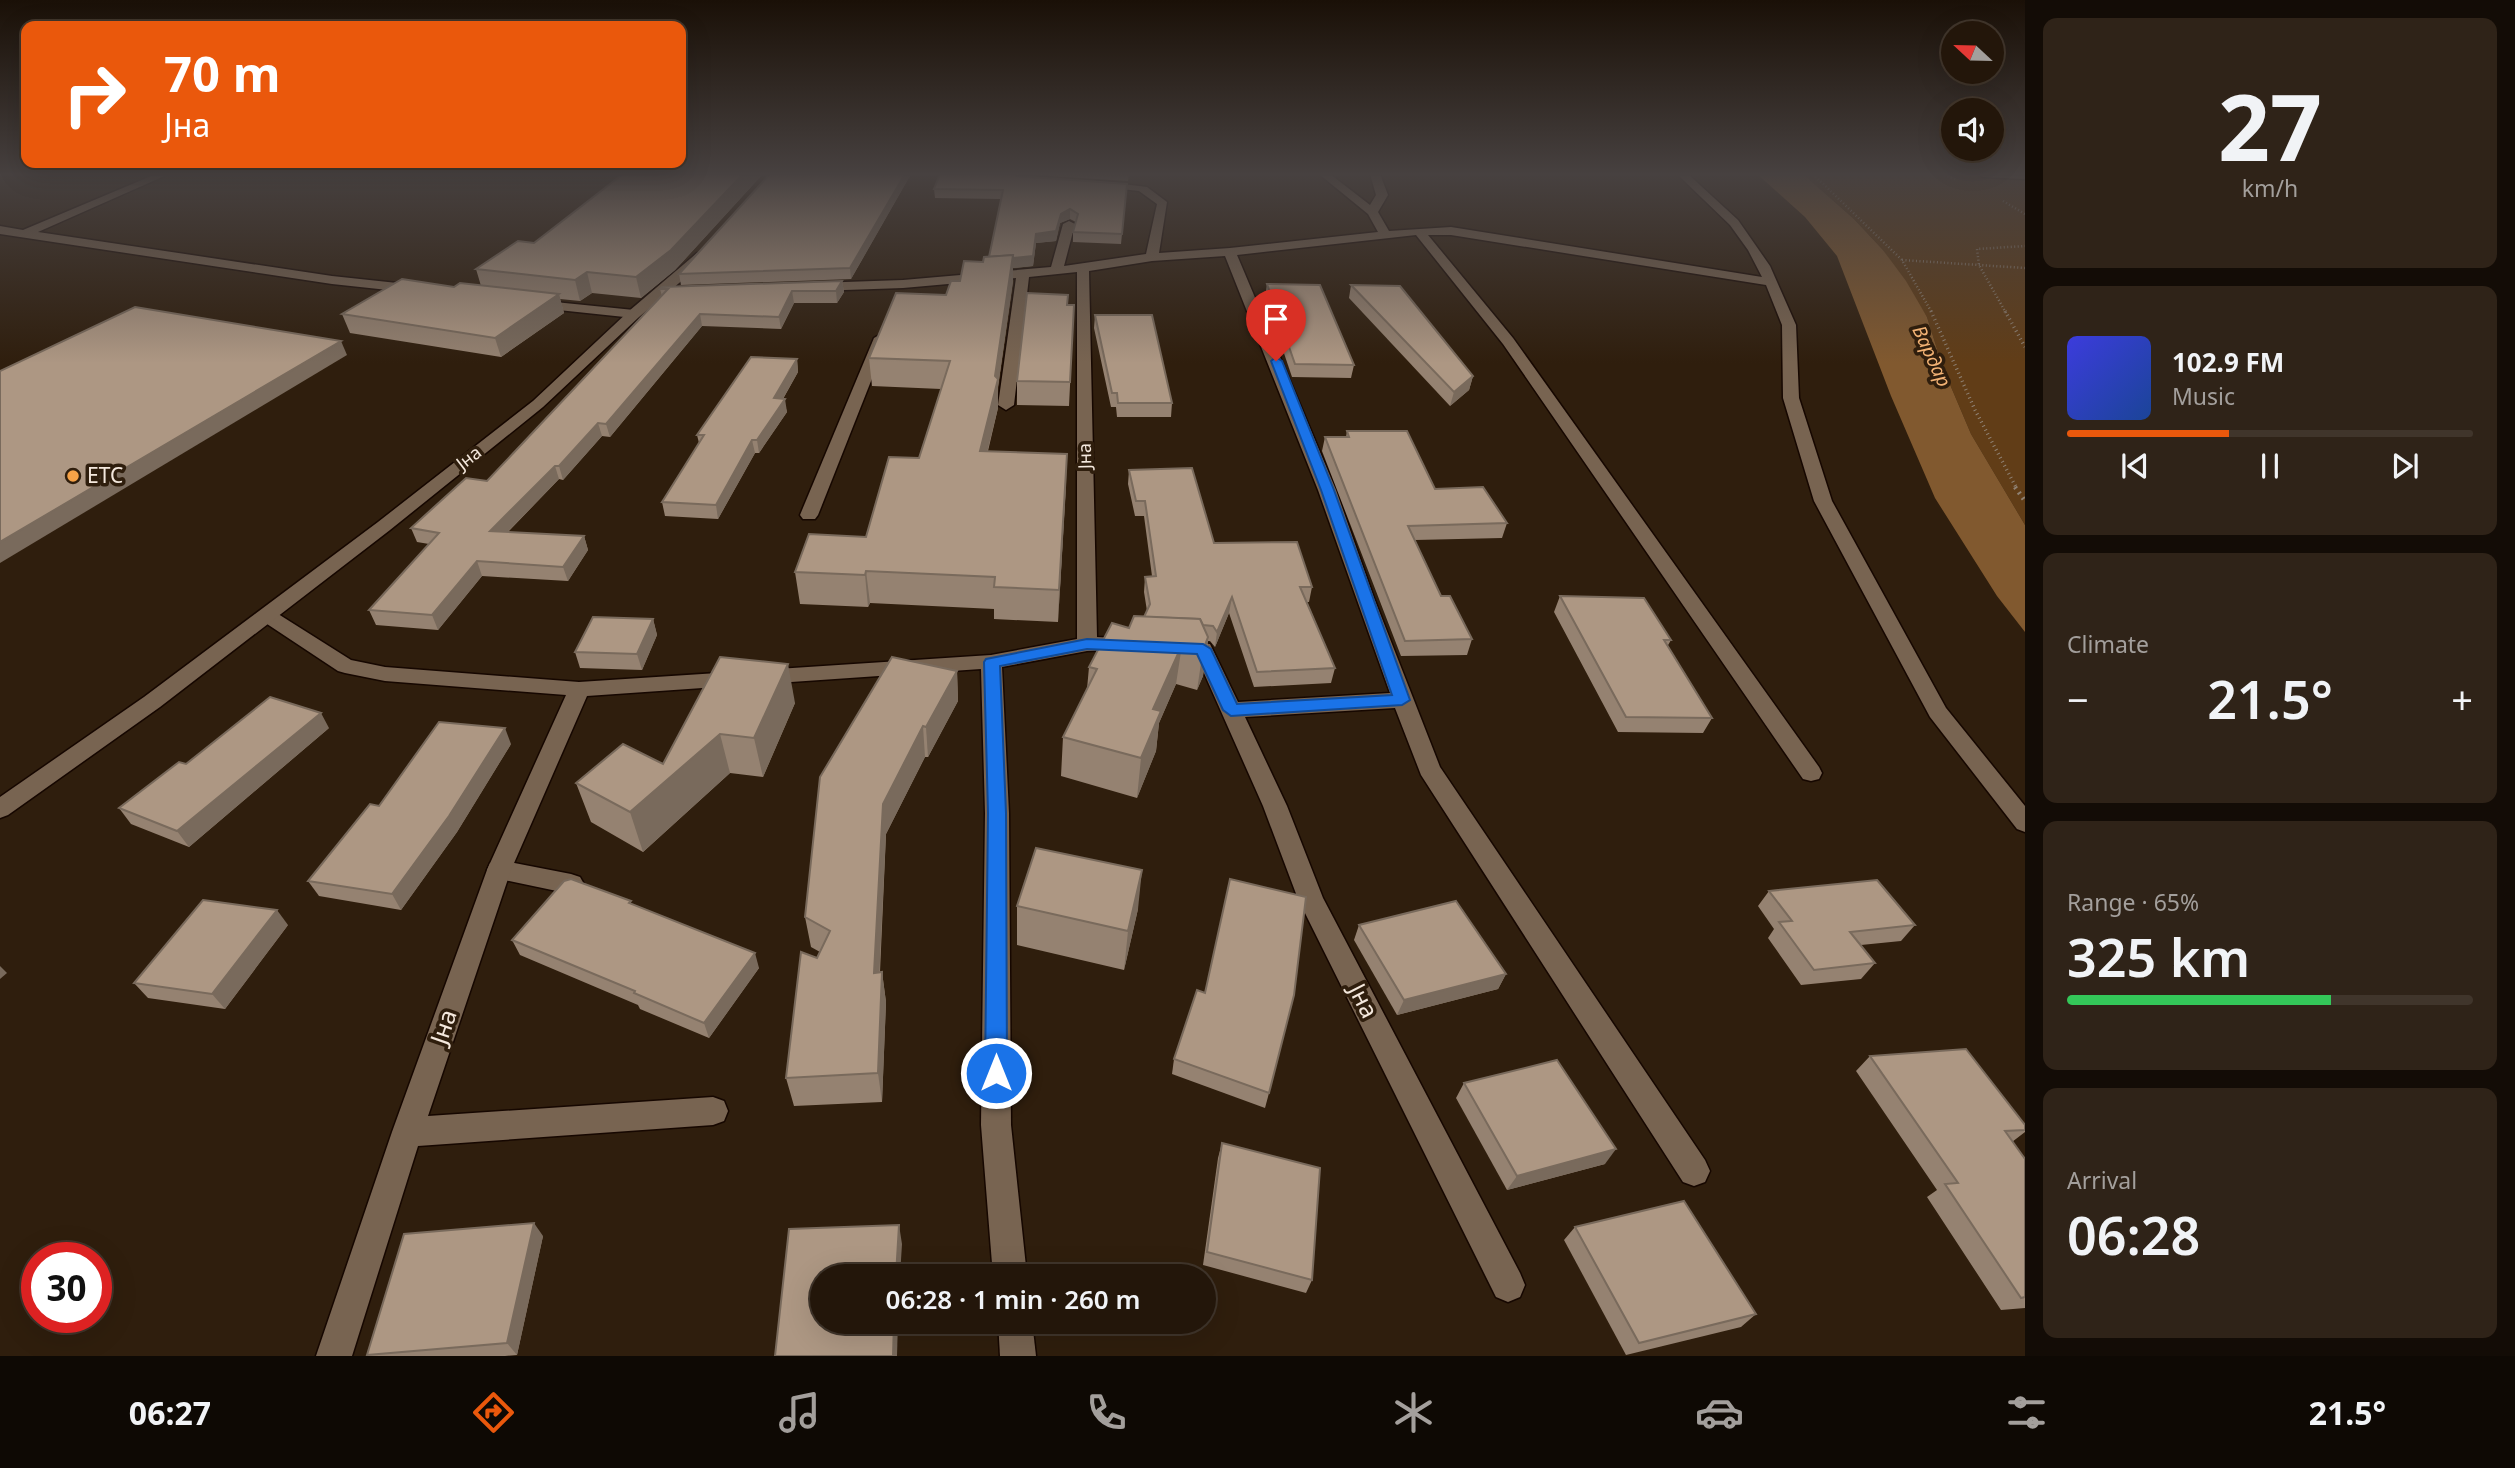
<!DOCTYPE html>
<html lang="en">
<head>
<meta charset="utf-8">
<style>
	body { margin:0; font-family:"Noto Sans",sans-serif; background:#2f2318; color:#f1f3f6; height:100vh; display:flex; flex-direction:column; font-size:26px; white-space:nowrap }
	* { box-sizing:border-box; margin:0 }
	p { font-size:23px; color:#a39f9c }
	.icon { flex:none; width:38px; height:38px; fill:none; stroke:currentColor; stroke-width:2; stroke-linecap:round; stroke-linejoin:round }
	.map { position:relative; flex:1; overflow:hidden }
	.drawer { display:flex; flex-direction:column; gap:18px; padding:18px; background:#130c06; width:490px }
	.drawer>* { flex:none }
	.hud { position:absolute; left:21px; top:21px; width:665px; height:147px; border-radius:14px; box-shadow:0 7px 28px #0002,0 0 0 2px #40352b; background:#ea580c; color:#fff; overflow:hidden }
	.needle { width:46px; rotate:292deg }
	.buttons { position:absolute; left:1941px; top:21px; display:grid; gap:14px }
	.buttons a { display:grid; place-items:center; width:63px; height:63px; border-radius:50%; background:#23160a; box-shadow:0 7px 28px #0002,0 0 0 2px #40352b; font-size:35px }
	.speed { position:absolute; left:21px; top:1242px; display:flex; gap:14px; font-size:35px; font-weight:700; text-align:center }
	.speed>* { display:grid; place-content:center; width:91px; height:91px; border-radius:50%; background:#23160a; box-shadow:0 7px 28px #0002,0 0 0 2px #40352b; line-height:1 }
	.speed .limit { border:10px solid #d22; background:#fff; color:#111 }
	.pin { position:absolute; display:grid; place-items:center; width:60px; height:60px; color:#fff; margin:-72px -30px; border-radius:50% 50% 50% 0; rotate:-45deg; box-shadow:0 0 7px #0007 }
	.pin .icon { rotate:45deg }
	.me { position:absolute; width:77px; margin:-38px; rotate:0deg; stroke-linejoin:round; filter:drop-shadow(0 0 5px #0008) }
	.turn { display:flex; align-items:center; gap:24px; height:147px; padding:0 28px; font-size:32px }
	.turn .icon { width:91px; height:91px; stroke-width:2.5 }
	.turn b { display:block; font-size:49px; line-height:60px }
	.big { font-size:52px; font-weight:600; line-height:1.1 }
	.drawer .widget { flex:1; display:flex; flex-direction:column; justify-content:center; gap:10px; min-width:0; padding:0 24px; border-radius:14px; background:#2f2318 }
	.drawer .dial { align-items:center; gap:0 }
	.dial b { font-size:91px; line-height:1 }
	.song { display:flex; align-items:center; gap:21px }
	.cover { width:84px; height:84px; border-radius:10px; background:linear-gradient(135deg,hsl(240 70% 55%),hsl(220 70% 35%)) }
	.played { height:7px; border-radius:4px; background:linear-gradient(90deg,#ea580c 40%,#40352b 40%) }
	.keys { display:flex; justify-content:space-around; direction:ltr }
	.heat { display:flex; justify-content:space-between; align-items:center; font-size:38px; direction:ltr }
	.charge { height:10px; border-radius:5px; background:linear-gradient(90deg,#34c759 65%,#40352b 0) }
	.trip { position:absolute; left:810px; top:1264px; width:406px; height:70px; border-radius:35px; background:#23160a; box-shadow:0 7px 28px #0002,0 0 0 2px #40352b; font-weight:600; line-height:70px; text-align:center }
	.tabs { display:flex; height:112px; justify-content:space-around; align-items:center; background:#0e0904; color:#a39f9c }
	.tabs .icon { width:49px; height:49px }
	.tabs .on { color:#ea580c }
	.tabs b { font-size:32px; color:#f1f3f6 }
	main { display:flex; flex:1; min-height:0 }
	.map>svg:first-child { display:block }
	.green { fill:#613d17 }
	.water { fill:#81592f }
	.lines { fill:none; stroke-linecap:round; stroke-linejoin:round }
	.lane-casing { stroke:#160700; stroke-width:3 }
	.street-casing { stroke:#160700; stroke-width:3 }
	.secondary-casing { stroke:#160700; stroke-width:3 }
	.path-far2 { stroke:#8f8173; stroke-width:2.5; stroke-dasharray:1 2.5; stroke-linecap:butt }
	.path-far1 { stroke:#8f8173; stroke-width:3.5; stroke-dasharray:1 3.5; stroke-linecap:butt }
	.path { stroke:#8f8173; stroke-width:4.5; stroke-dasharray:2 4.5; stroke-linecap:butt }
	.lane { fill:#786451; fill-rule:evenodd }
	.street { fill:#786451; fill-rule:evenodd }
	.secondary { fill:#786451; fill-rule:evenodd }
	.wall { fill:#958271 }
	.shaded-wall { fill:#796a5c }
	.building { fill:#ad9783; stroke:#796a5c; stroke-width:2 }
	.route { fill:#1a73e8; stroke:#114b97; stroke-width:2 }
	.poi-dot { fill:#f6a247; stroke:#2f1e0d; stroke-width:2.5 }
	.labels { text-anchor:middle; stroke-width:7; stroke-linejoin:round; paint-order:stroke }
	.far-street-label { font-size:18px; fill:#f4e8dd; stroke:#2f1e0d }
	.far-water-label { font-size:19px; font-style:italic; fill:#f2b274; stroke:#2f1e0d }
	.poi-label { font-size:21px; fill:#f4e8dd; stroke:#2f1e0d; text-anchor:start }
	.near-street-label { font-size:24px; fill:#f4e8dd; stroke:#2f1e0d }
</style>
</head>
<body>
<main>
<div class="map">
<svg width="2025" height="1356" viewBox="0 0 2025 1356">
	<rect width="100%" height="100%" fill="#2f1e0d"/>
	<path class="green" d="M1803 174H2025V525L1971 434 1943 368 1927 317 1883 250 1854 219Z"/>
	<path class="water" d="M1757 174H1803L1854 219 1883 250 1906 281 1927 317 1943 368 1971 434 2025 525V632L1997 596 1935 498 1891 396 1837 256 1805 217Z"/>
	<g class="lines">
		<g class="lane-casing">
			<g id="lane">
				<path d="M156 174H169L38 232 332 276 416 285 422 289 416 293 332 284 0 234V226L23 230Z"/>
				<path d="M535 300 634 310 641 314 634 318 530 307V301Z"/>
				<path d="M499 860 571 874 580 877 584 884 580 891 571 894 490 877 487 870 490 863Z"/>
			</g>
		</g>
		<g class="street-casing">
			<g id="street">
				<path d="M1319 174H1330L1370 205 1376 195 1370 174H1380L1388 195 1378 212 1389 231 1451 227 1762 277 1748 250 1730 225 1677 174H1688L1738 220 1770 266 1796 325 1799 398 1832 501 1946 708 2025 806V832L2017 829 1930 717 1814 501 1783 398 1782 325 1766 285 1451 235H1428L1513 338 1819 767 1822 773 1819 779 1811 781 1803 779 1503 344 1416 235 1237 255 1336 490 1374 598 1440 767 1705 1160 1710 1171 1705 1182 1694 1186 1683 1182 1421 775 1395 708 1245 717 1287 806 1323 898 1520 1273 1525 1285 1520 1297 1508 1302 1496 1297 1298 899 1263 806 1196 655 1176 653 1173 648 1176 643 1183 641 1210 644 1238 702 1390 693 1318 490 1225 256 1152 261 1089 271 1097 637 1137 639 1140 644 1137 649 1087 651 1002 667 1009 813 1011 1125 1027 1276H993L981 1125 985 813 981 669 587 696 511 870 428 1116 713 1097 724 1101 728 1111 724 1121 713 1125 418 1146 352 1356H316L392 1132 487 870 566 695 385 681 345 673 338 671 261 620 258 616 261 612H275L351 660 385 667 579 682 991 655 1077 639V272L1029 277 1014 405 1006 410 998 405 1016 278 903 288 816 291 810 287 816 283 903 280 1051 267 1063 224 1069 221 1075 224 1064 266 1146 254 1157 204 1139 191 1095 186V182L1099 181 1147 187 1167 202 1159 253 1230 248 1378 232 1368 214Z"/>
				<path d="M881 334 888 338 818 515 815 519H803L800 515 874 338Z"/>
				<path d="M998 1321H1032L1036 1356H1000Z"/>
			</g>
		</g>
		<g class="secondary-casing">
			<g id="secondary">
				<path d="M1978 174H2025V179L1983 177Z"/>
				<path d="M697 253 703 257 685 278 639 317 543 407 390 530 160 707 8 815 0 818V797L144 697 378 522 533 401 629 311Z"/>
			</g>
		</g>
		<g class="path-far2">
			<path d="M1813 174 1902 260 1932 313"/>
			<path d="M1941 174 1957 180"/>
			<path d="M2003 201 2025 214"/>
			<path d="M1902 260 2025 268"/>
			<path d="M2006 313 1979 265 1977 249 2025 246"/>
		</g>
		<g class="path-far1">
			<path d="M1931 311 1975 410 2017 489"/>
			<path d="M2005 311 2025 347"/>
		</g>
		<path class="path" d="M2015 487 2025 501"/>
		<use href="#lane" class="lane"/>
		<use href="#street" class="street"/>
		<use href="#secondary" class="secondary"/>
	</g>
	<g class="wall">
		<path d="M743 174H760L761 176 675 270 641 298 592 293 580 301 560 299 564 313 501 357 350 333 342 314 454 287 481 286 476 269 534 243Z"/>
		<path d="M911 174 851 279 681 285 679 274Z"/>
		<path d="M940 174H1129L1128 181 1020 174 1016 176 1127 184 1121 244 1073 242V232L1076 222 1070 219 1060 223 1056 241 1036 243 1033 266 1013 268V281L998 387V408L988 451 1066 484 1058 622 994 619V609L870 603 868 607 800 604 795 572 866 537 919 458 941 389 872 386 869 358 946 295 989 257 1001 199 935 198 934 189Z"/>
		<path d="M842 281 844 292 837 303H794L781 329 702 326 610 437 602 436 563 480 559 479 508 532 584 536 588 550 568 581 482 576 438 630 376 625 369 610 429 544 417 542 411 528 487 481 662 296 660 289Z"/>
		<path d="M1267 284 1354 365 1351 378 1292 377 1265 297Z"/>
		<path d="M1351 285 1473 376 1469 390 1450 406 1349 298Z"/>
		<path d="M1068 295V305H1074L1069 406 1017 405V381Z"/>
		<path d="M1095 315 1172 403 1171 417H1117L1116 407H1111L1094 328Z"/>
		<path d="M797 359 798 372 783 399 787 412 759 453H755L718 519 665 516 662 502 699 443 697 435Z"/>
		<path d="M1347 431 1435 489 1507 523 1502 538 1415 540 1441 596 1472 639 1467 655 1401 656 1322 451 1325 437H1346Z"/>
		<path d="M1129 470 1214 543 1312 587 1309 602H1307L1335 668 1331 683 1254 687 1229 613 1215 647 1210 641H1208L1203 676 1197 690 1176 684 1159 723 1156 751 1137 798 1061 776 1063 737 1087 689 1089 667 1129 628 1144 617 1147 611 1144 592 1145 577 1152 576 1144 516H1135L1128 484Z"/>
		<path d="M1560 596 1671 640 1667 647 1712 718 1703 733 1618 732 1554 612Z"/>
		<path d="M653 619 657 635 642 670 580 668 575 652Z"/>
		<path d="M720 657 795 703 763 777 730 773 643 852 591 822 576 783 663 764Z"/>
		<path d="M957 671 958 701 928 757H925L886 834 880 972H882L886 1002 882 1102 794 1106 786 1078 817 958 820 952 811 947 805 917Z"/>
		<path d="M329 728 189 847 131 824 119 808 186 764Z"/>
		<path d="M511 744 457 832 401 910 319 896 308 881 379 806Z"/>
		<path d="M1769 891 1915 925 1901 941 1861 945 1875 963 1861 979 1801 985 1768 938 1774 929 1758 906Z"/>
		<path d="M631 901V904L759 968 709 1038 640 1009 638 1005 520 955 512 940Z"/>
		<path d="M1017 906 1138 909 1124 970 1017 945Z"/>
		<path d="M288 925 225 1009 148 998 134 983Z"/>
		<path d="M1359 925 1506 974 1498 989 1397 1015 1354 940Z"/>
		<path d="M1205 993 1269 1093 1265 1108 1172 1074 1174 1059Z"/>
		<path d="M1870 1056 2025 1125V1132L2012 1142 2025 1159V1308L2001 1310 1927 1197 1937 1190 1856 1071Z"/>
		<path d="M1464 1083 1605 1164 1507 1190 1456 1098Z"/>
		<path d="M1222 1143 1312 1280 1306 1293 1203 1265 1218 1158Z"/>
		<path d="M1575 1227 1756 1314 1741 1327 1626 1355 1564 1240Z"/>
		<path d="M543 1236 517 1355 505 1356H368L367 1355Z"/>
	</g>
	<g class="shaded-wall">
		<path d="M743 174H760L761 176 675 270 641 298 636 277Z"/>
		<path d="M905 174H911L851 279 850 268Z"/>
		<path d="M1070 209V219L1060 223 1056 241 1036 243 1033 266 1013 268V281L998 387V408L980 481V451L988 270 1061 214Z"/>
		<path d="M587 272 592 293 580 301 575 280Z"/>
		<path d="M842 281 844 292 837 303 836 291Z"/>
		<path d="M792 291 794 303 781 329 779 317Z"/>
		<path d="M559 294 564 313 501 357 495 338Z"/>
		<path d="M700 314 702 326 610 437 606 424Z"/>
		<path d="M341 341 347 355 0 563V542Z"/>
		<path d="M797 359 798 372 776 411 774 398Z"/>
		<path d="M1473 376 1469 390 1450 406 1454 392Z"/>
		<path d="M785 399 787 412 759 453 757 440Z"/>
		<path d="M598 423 602 436 563 480 559 466Z"/>
		<path d="M752 440 755 453 718 519 716 505Z"/>
		<path d="M1067 454 1066 484 1058 622 1059 590Z"/>
		<path d="M555 466 559 479 495 545 490 531Z"/>
		<path d="M584 536 588 550 568 581 563 567Z"/>
		<path d="M477 561 482 576 438 630 432 615Z"/>
		<path d="M866 571 870 603 868 607 865 575Z"/>
		<path d="M1232 597 1229 613 1215 647 1217 632Z"/>
		<path d="M653 619 657 635 642 670 637 654Z"/>
		<path d="M1208 637 1203 676 1197 690 1203 650Z"/>
		<path d="M1182 645 1176 684 1159 723 1156 751 1137 798 1141 758 1153 709Z"/>
		<path d="M788 664 795 703 763 777 754 738Z"/>
		<path d="M957 671 958 701 928 757 926 727Z"/>
		<path d="M321 713 329 728 189 847 177 831Z"/>
		<path d="M923 726 925 757 886 834 878 1002 874 973 883 804Z"/>
		<path d="M505 728 511 744 457 832 401 910 392 894Z"/>
		<path d="M720 734 730 773 643 852 630 812Z"/>
		<path d="M1142 870 1138 909 1124 970 1128 931Z"/>
		<path d="M277 910 288 925 225 1009 212 994Z"/>
		<path d="M755 953 759 968 709 1038 704 1023Z"/>
		<path d="M0 966 7 973 0 979Z"/>
		<path d="M882 972 886 1002 882 1102 878 1073Z"/>
		<path d="M1506 974 1498 989 1397 1015 1404 1000Z"/>
		<path d="M1616 1149 1605 1164 1507 1190 1517 1176Z"/>
		<path d="M534 1223 543 1236 517 1355 507 1343Z"/>
		<path d="M899 1225 902 1244 900 1276H896Z"/>
		<path d="M894 1321H898L897 1356H893Z"/>
	</g>
	<g class="building">
		<path d="M623 174H743L671 250 636 277 587 272 575 280 476 269 518 241 534 243Z"/>
		<path d="M770 174H905L850 268 679 274Z"/>
		<path d="M940 174H1015L1016 176 1127 184 1122 234 1073 232 1078 214 1070 209 1061 214 1056 231 1036 234 1033 256 1013 258V255L989 257 1003 190 934 189Z"/>
		<path d="M1013 255 995 376 998 379 980 451 1067 454 1059 590 994 587 995 577 866 571 865 575 795 572 809 534 866 537 889 457 919 458 950 361 869 358 896 293 946 295 951 281H960L964 261 983 262 984 257Z"/>
		<path d="M402 279 454 287 460 283 559 294 495 338 342 314Z"/>
		<path d="M842 281 836 291H792L779 317 700 314 606 424 598 423 559 466H555L490 531 584 536 563 567 477 561 432 615 369 610 439 533 411 528 466 478 487 481 668 289H660L662 287Z"/>
		<path d="M1267 284 1320 285 1354 365 1295 364Z"/>
		<path d="M1351 285 1400 286 1473 376 1454 392Z"/>
		<path d="M1027 293 1068 295 1067 305H1074L1070 382 1017 381Z"/>
		<path d="M135 307 341 341 0 542V371Z"/>
		<path d="M1095 315H1152L1172 403H1118L1117 393H1112Z"/>
		<path d="M751 357 797 359 774 398 785 399 757 440H752L716 505 662 502 704 435H697Z"/>
		<path d="M1347 431H1407L1435 489 1483 487 1507 523 1408 526 1441 596H1450L1472 639 1405 641 1325 437H1349Z"/>
		<path d="M1192 468 1214 543 1297 542 1312 587H1300L1335 668 1257 672 1232 597 1217 632 1213 626 1203 625 1200 619 1144 617 1150 604 1145 577 1156 576 1145 501H1136L1129 470Z"/>
		<path d="M1560 596 1644 598 1671 640H1664L1712 718 1626 717Z"/>
		<path d="M1134 616 1200 619 1208 637 1203 650 1182 645 1153 709 1161 711 1141 758 1063 737 1097 669 1089 667 1112 623 1129 628Z"/>
		<path d="M593 617 653 619 637 654 575 652Z"/>
		<path d="M720 657 788 664 754 738 720 734 630 812 576 783 623 744 663 764Z"/>
		<path d="M892 657 957 671 926 727 923 726 883 804 874 973 882 972 878 1073 786 1078 801 952 817 958 830 931 805 917 820 777Z"/>
		<path d="M270 697 321 713 177 831 119 808 179 762 186 764Z"/>
		<path d="M439 722 505 728 449 816 392 894 308 881 370 804 379 806Z"/>
		<path d="M1036 848 1142 870 1128 931 1017 906Z"/>
		<path d="M571 879 631 901 629 903 755 953 704 1023 634 993 635 991 512 940 564 881Z"/>
		<path d="M1230 879 1306 897 1294 995 1269 1093 1174 1059 1197 990 1205 993Z"/>
		<path d="M1877 880 1915 925 1850 932 1875 963 1814 970 1779 922 1792 921 1769 891Z"/>
		<path d="M203 900 277 910 212 994 134 983Z"/>
		<path d="M1456 901 1506 974 1404 1000 1359 925Z"/>
		<path d="M1966 1049 2025 1125V1130L2005 1131 2025 1159V1297L2021 1298 1945 1184 1958 1183 1870 1056Z"/>
		<path d="M1557 1060 1616 1149 1517 1176 1464 1083Z"/>
		<path d="M1222 1143 1320 1168 1312 1280 1207 1252Z"/>
		<path d="M1684 1201 1756 1314 1639 1343 1575 1227Z"/>
		<path d="M534 1223 507 1343 367 1355 404 1234Z"/>
		<path d="M899 1225 896 1276H822V1321H894L893 1356H775L789 1229Z"/>
	</g>
	<linearGradient id="sky" x2="0" y2="1"><stop stop-color="#1a1007"/><stop offset="0.48" stop-color="#474140"/><stop offset="1" stop-color="#474140" stop-opacity="0"/></linearGradient>
	<rect width="2025" height="363" fill="url(#sky)"/>
	<path class="route" d="M1276 357 1282 361 1334 490 1410 700 1402 705 1231 716 1223 710 1197 654 1087 649 1000 666 1006 813 1007 1073 1004 1080 996 1083 988 1080 985 1073 988 813 984 662 986 659 1087 639 1203 644 1211 649 1237 704 1392 695 1321 490 1271 361Z"/>
	<circle class="poi-dot" cx="73" cy="476" r="7"/>
	<g class="labels">
		<g class="far-street-label">
			<text transform="translate(1085 456) rotate(-91)" y="6">Јна</text>
			<text transform="translate(469 458) rotate(-38)" y="6">Јна</text>
		</g>
		<g class="far-water-label">
			<text transform="translate(1932 356) rotate(65)" y="7">Вардар</text>
		</g>
		<g class="poi-label">
			<text x="87" y="483">ETC</text>
		</g>
		<g class="near-street-label">
			<text transform="translate(1363 1001) rotate(63)" y="8">Јна</text>
			<text transform="translate(444 1027) rotate(-71)" y="8">Јна</text>
		</g>
	</g>
</svg>
<div class="buttons">
<a><svg class="needle" viewBox="-14 -14 28 28"><path d="M0-13l5 13h-10z" fill="#e53935"/><path d="M0 13l5-13h-10z" fill="#a39f9c"/></svg></a>
<a><svg class="icon" aria-label="sound" viewBox="0 0 24 24"><path d="M4 9h4l5-4v14l-5-4H4zM17 9q2 3 0 6"/></svg></a>
</div>
<div class="speed"><div class="limit">30</div></div>
<div class="pin" style="left:1276px;top:361px;background:#d93025"><svg class="icon" aria-label="arrive" viewBox="0 0 24 24"><path d="M6 21V4h12l-3 4 3 4H6"/></svg></div>
<svg class="me" style="left:996px;top:1073px" viewBox="-20 -20 40 40"><circle r="17" fill="#1a73e8" stroke="#fff" stroke-width="3"/><path d="M0-11L8 9 0 5-8 9z" fill="#fff"/></svg>
<div class="trip">06:28 · 1 min · 260 m</div>
<div class="hud">
<div class="turn"><svg class="icon" aria-label="right" viewBox="0 0 24 24"><path d="M7 20v-9h11M14 6l5 5-5 5"/></svg><div><b>70 m</b>Јна</div></div>
</div>
</div>
<section class="drawer">
<div class="widget dial"><b>27</b><p>km/h</p></div>
<div class="widget">
<div class="song"><i class="cover"></i><div><b>102.9 FM</b><p>Music</p></div></div>
<div class="played"></div>
<div class="keys"><svg class="icon" aria-label="previous" viewBox="0 0 24 24"><path d="M18 5L8 12l10 7zM5 5v14"/></svg><svg class="icon" aria-label="pause" viewBox="0 0 24 24"><path d="M8 5v14M16 5v14"/></svg><svg class="icon" aria-label="next" viewBox="0 0 24 24"><path d="M6 5l10 7-10 7zM19 5v14"/></svg></div>
</div>
<div class="widget"><p>Climate</p>
<div class="heat"><a>−</a><b class="big">21.5°</b><a>+</a></div>
</div>
<div class="widget"><p>Range · 65%</p><b class="big">325 km</b><div class="charge"></div></div>
<div class="widget"><p>Arrival</p><b class="big">06:28</b></div>
</section>
</main>
<nav class="tabs">
<b>06:27</b>
<svg class="icon on" aria-label="directions" viewBox="0 0 24 24"><path d="M12 3l9 9-9 9-9-9zM9 14v-3h6M13 9l2 2-2 2"/></svg>
<svg class="icon" aria-label="music" viewBox="0 0 24 24"><path d="M9 18V5l10-2v13"/><circle cx="6" cy="18" r="3"/><circle cx="16" cy="16" r="3"/></svg>
<svg class="icon" aria-label="phone" viewBox="0 0 24 24"><path d="M5 4h4l2 5-3 2q2 4 5 5l2-3 5 2v4C11 20 4 13 5 4z"/></svg>
<svg class="icon" aria-label="climate" viewBox="0 0 24 24"><path d="M12 3v18M4 7l16 10M4 17L20 7"/></svg>
<svg class="icon" aria-label="car" viewBox="0 0 24 24"><path d="M5 17H2v-5l4-1 3-4h7l3 4 3 1v5h-3M9 17h6M6 11h13"/><circle cx="7" cy="17" r="2"/><circle cx="17" cy="17" r="2"/></svg>
<svg class="icon" aria-label="filters" viewBox="0 0 24 24"><path d="M4 7h16M4 17h16"/><circle cx="9" cy="7" r="2"/><circle cx="15" cy="17" r="2"/></svg>
<b>21.5°</b>
</nav>
</body>
</html>
